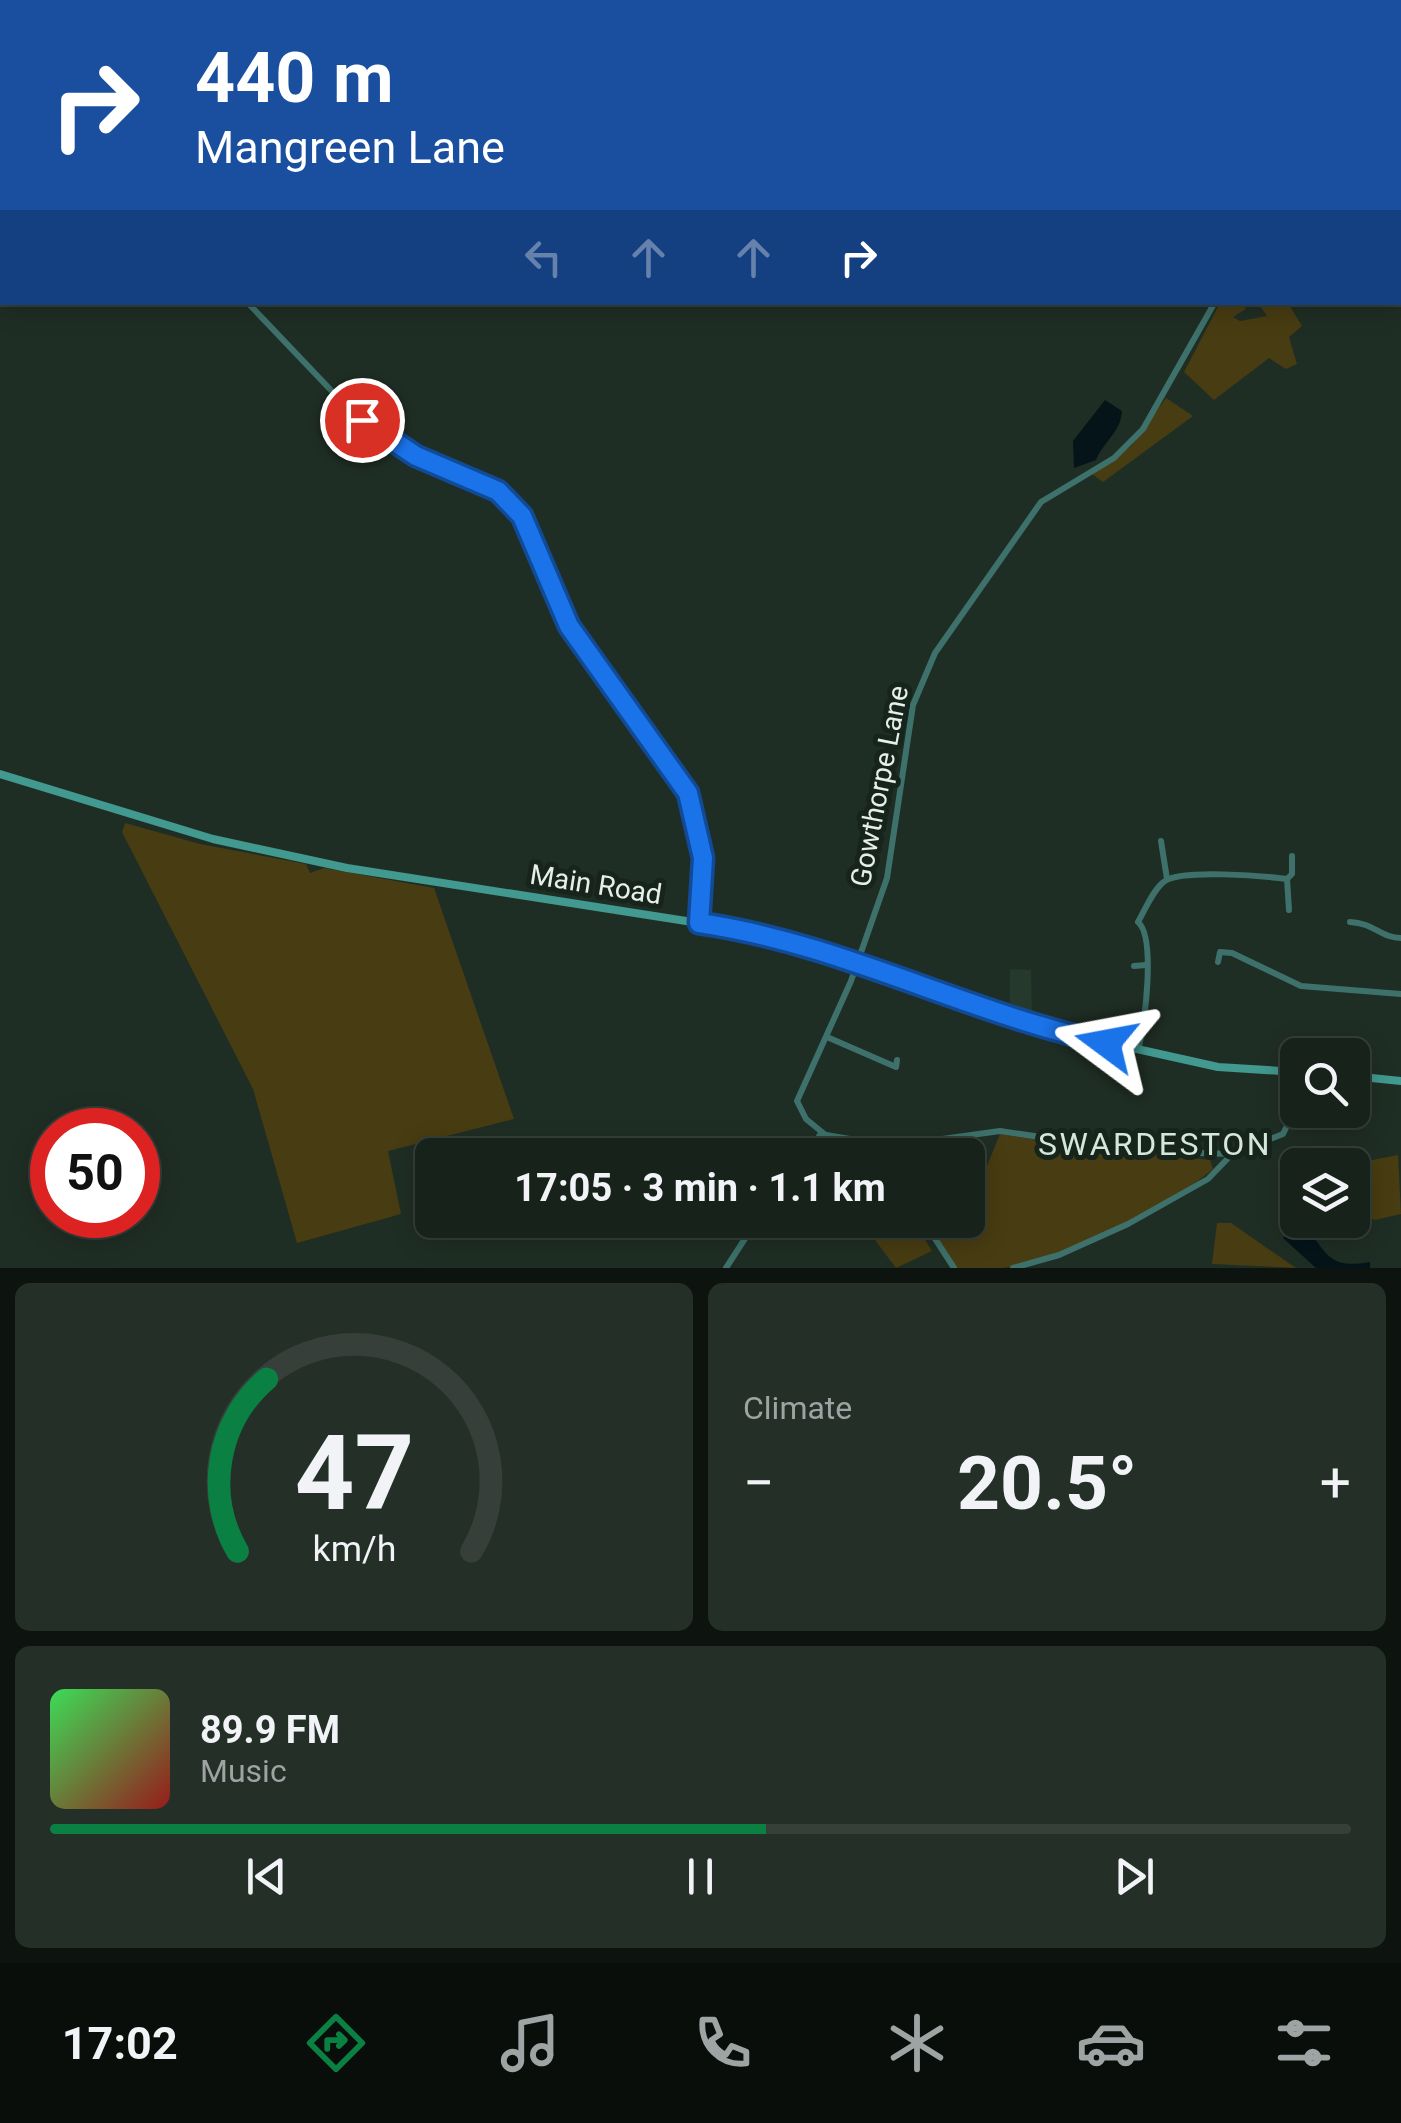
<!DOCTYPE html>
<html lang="en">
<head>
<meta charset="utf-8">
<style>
	body { margin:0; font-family:Roboto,sans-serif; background:#242f28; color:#f1f3f6; height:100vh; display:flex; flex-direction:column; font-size:38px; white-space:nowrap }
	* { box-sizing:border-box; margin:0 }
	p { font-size:32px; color:#9ea4a3 }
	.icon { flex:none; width:55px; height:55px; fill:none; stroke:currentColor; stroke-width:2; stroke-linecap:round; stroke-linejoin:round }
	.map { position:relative; height:1268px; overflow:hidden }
	.drawer { display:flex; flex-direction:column; gap:15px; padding:15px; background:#0d130f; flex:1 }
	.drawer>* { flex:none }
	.top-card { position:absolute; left:0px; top:0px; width:1402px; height:305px; box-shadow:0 5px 25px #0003,0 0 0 2px #363f3a; background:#1a4fa0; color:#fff; overflow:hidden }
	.buttons { position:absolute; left:1280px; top:1038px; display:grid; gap:20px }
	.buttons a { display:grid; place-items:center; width:90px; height:90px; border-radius:15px; background:#17221b; box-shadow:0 5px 25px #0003,0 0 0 2px #363f3a; font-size:50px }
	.speed { position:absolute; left:30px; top:1108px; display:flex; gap:20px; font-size:50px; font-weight:700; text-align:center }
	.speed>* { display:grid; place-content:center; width:130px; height:130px; border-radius:50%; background:#17221b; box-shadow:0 5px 25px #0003,0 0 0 2px #363f3a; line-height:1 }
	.speed .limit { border:15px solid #d22; background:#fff; color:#111 }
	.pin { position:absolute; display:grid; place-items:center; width:85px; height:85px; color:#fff; margin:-42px; border:5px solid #fff; border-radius:50%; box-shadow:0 2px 10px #0007 }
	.me { position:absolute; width:110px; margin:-55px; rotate:283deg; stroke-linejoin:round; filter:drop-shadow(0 0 8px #0008) }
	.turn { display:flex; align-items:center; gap:35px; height:210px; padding:0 30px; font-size:45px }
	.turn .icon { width:130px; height:130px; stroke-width:2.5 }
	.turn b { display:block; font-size:70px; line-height:85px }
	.lanes { display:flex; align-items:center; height:95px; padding:0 30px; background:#0003; justify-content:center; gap:50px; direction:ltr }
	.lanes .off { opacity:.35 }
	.big { font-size:75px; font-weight:700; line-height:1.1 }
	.drawer .card { flex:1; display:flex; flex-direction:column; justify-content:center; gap:15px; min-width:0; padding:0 35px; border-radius:15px; background:#242f28 }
	.drawer .dial { align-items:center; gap:0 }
	.dial svg { height:260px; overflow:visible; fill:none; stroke:#363f3a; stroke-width:7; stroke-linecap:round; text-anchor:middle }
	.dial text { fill:#f1f3f6; stroke:none }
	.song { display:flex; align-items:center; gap:30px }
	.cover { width:120px; height:120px; border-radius:15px; background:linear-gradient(135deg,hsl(130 70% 55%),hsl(0 70% 35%)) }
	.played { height:10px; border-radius:5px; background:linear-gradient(90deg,#0b8043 55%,#363f3a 55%) }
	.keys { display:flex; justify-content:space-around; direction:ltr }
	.heat { display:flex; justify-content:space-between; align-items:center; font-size:55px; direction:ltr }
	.drawer .tiles { flex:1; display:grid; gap:15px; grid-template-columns:1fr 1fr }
	.card:last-child { grid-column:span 2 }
	.trip { position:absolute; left:415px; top:1138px; width:570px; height:100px; border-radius:15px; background:#17221b; box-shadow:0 5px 25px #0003,0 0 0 2px #363f3a; font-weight:700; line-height:100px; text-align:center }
	.tabs { display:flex; height:160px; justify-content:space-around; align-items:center; background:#090e0b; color:#9ea4a3 }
	.tabs .icon { width:70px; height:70px }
	.tabs .active { color:#0b8043 }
	.tabs b { font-size:45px; color:#f1f3f6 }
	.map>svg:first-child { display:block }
	.built { fill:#253a2c }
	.green { fill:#483c12 }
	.water { fill:#041419 }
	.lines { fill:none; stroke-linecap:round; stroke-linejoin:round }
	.street { stroke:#3e716b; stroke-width:6 }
	.secondary { stroke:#42998f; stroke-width:8 }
	.route-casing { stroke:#114b97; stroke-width:25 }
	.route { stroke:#1a73e8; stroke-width:18 }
	.labels { text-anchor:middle; stroke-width:10; stroke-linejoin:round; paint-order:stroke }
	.street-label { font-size:28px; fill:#e6efe9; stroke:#16241b }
	.quarter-label { font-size:32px; letter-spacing:2.5px; fill:#d4e7da; stroke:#16241b }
</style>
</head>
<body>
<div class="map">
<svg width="1401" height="1268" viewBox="0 0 1401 1268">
	<rect width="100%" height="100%" fill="#1f2e24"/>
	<path class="built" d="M1010 969 1031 970 1032 1021 1010 1015Z"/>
	<g class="green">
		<path d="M1220 303H1241L1246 309 1233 317 1240 321 1267 316 1258 303H1288L1302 326 1289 337 1297 364 1286 369 1269 358 1214 400 1184 372Z"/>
		<path d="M1166 398 1193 416 1103 482 1092 474 1131 446Z"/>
		<path d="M125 823 200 844 306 864 310 873 324 868 434 888 514 1119 388 1151 401 1214 297 1243 253 1089 122 832Z"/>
		<path d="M1000 1134 1106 1150 1210 1160 1213 1169C1164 1210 1067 1260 1003 1268 987 1268 972 1268 957 1268L926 1220H968V1182L984 1173Z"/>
		<path d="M832 1137 888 1149 960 1138 962 1155H853Z"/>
		<path d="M1398 1155 1401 1214 1375 1220 1353 1212 1352 1164Z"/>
		<path d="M860 1220H913L932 1251 896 1268Z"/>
		<path d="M1217 1223H1231L1296 1268 1212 1264Z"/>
	</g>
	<g class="water">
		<path d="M1105 400 1122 411C1121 432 1104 441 1096 460L1074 468 1073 441Z"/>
		<path d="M1318 1220 1322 1226 1314 1237C1330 1263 1341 1267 1370 1262V1268H1316L1283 1238 1295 1225Z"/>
	</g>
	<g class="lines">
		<g class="street">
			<path d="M208 0 209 2"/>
			<path d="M1400 99 1401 98"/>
			<path d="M247 302 346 406 379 433 416 457 484 483 515 506 569 626 689 793 703 858 699 923"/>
			<path d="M1161 841 1167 879"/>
			<path d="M1287 879 1289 910"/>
			<path d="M1350 922C1374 923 1381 938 1401 938"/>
			<path d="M1218 962 1220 952 1232 953 1301 986 1401 994"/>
			<path d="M1134 966 1146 965"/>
			<path d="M827 1037 896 1067 897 1060"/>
			<path d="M1138 1050C1145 1026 1156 937 1138 922 1145 910 1154 888 1165 881 1183 869 1263 876 1287 879L1292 874V856"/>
			<path d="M826 1135 892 1146 1000 1131 1134 1151 1232 1154"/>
			<path d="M808 1155 821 1133"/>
			<path d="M850 1155 806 1119 797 1101 851 981 887 878 913 705 935 653 1041 502 1114 458 1143 429 1215 302"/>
			<path d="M923 1220 954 1268"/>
			<path d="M726 1268 757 1220"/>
			<path d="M1013 1268 1059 1255 1128 1224 1208 1179 1232 1154 1283 1134 1290 1120 1280 1071"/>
		</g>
		<g class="secondary">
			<path d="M0 774 213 839 347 868 750 931 857 963 1020 1023 1218 1067 1298 1072"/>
			<path d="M1352 1076 1401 1081"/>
		</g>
	</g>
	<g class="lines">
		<g class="route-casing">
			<path id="route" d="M362 420 416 456 498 491 522 516 569 626 688 793 703 858 699 923C840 943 967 1013 1106 1043"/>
		</g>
		<use href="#route" class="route"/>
	</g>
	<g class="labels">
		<g class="street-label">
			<text transform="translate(879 786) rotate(-79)" y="10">Gowthorpe Lane</text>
			<text transform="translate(596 884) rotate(9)" y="10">Main Road</text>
		</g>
		<g class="quarter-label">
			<text x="1155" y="1155">SWARDESTON</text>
		</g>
	</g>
</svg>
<div class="buttons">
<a><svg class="icon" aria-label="search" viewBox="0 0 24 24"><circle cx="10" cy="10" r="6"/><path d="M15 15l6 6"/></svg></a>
<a><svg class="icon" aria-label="layers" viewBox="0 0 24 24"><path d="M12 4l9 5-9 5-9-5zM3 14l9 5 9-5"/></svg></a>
</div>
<div class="speed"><div class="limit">50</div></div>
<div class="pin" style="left:362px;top:420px;background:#d93025"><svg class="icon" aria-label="arrive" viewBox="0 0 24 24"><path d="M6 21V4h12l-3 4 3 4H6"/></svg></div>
<svg class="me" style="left:1106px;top:1043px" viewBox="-20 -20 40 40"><path d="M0-17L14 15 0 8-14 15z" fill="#1a73e8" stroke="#fff" stroke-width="4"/></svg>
<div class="trip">17:05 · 3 min · 1.1 km</div>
<div class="top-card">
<div class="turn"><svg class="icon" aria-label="right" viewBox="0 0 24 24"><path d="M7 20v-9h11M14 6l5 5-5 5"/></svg><div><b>440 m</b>Mangreen Lane</div></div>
<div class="lanes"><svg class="icon off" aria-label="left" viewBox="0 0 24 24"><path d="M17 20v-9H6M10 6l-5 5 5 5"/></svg><svg class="icon off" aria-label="ahead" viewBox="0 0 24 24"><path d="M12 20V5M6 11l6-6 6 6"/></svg><svg class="icon off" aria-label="ahead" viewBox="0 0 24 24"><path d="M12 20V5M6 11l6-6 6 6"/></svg><svg class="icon" aria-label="right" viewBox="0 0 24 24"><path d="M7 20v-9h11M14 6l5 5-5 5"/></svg></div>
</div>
</div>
<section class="drawer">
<div class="tiles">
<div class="card dial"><svg viewBox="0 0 100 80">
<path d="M14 69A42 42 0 1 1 86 69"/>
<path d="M14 69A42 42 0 0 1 23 16" stroke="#0b8043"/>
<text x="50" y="56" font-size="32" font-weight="700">47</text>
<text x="50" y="72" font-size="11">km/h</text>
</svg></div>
<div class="card"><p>Climate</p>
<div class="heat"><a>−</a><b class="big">20.5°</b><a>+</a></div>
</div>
<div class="card">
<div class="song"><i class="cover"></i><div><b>89.9 FM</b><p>Music</p></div></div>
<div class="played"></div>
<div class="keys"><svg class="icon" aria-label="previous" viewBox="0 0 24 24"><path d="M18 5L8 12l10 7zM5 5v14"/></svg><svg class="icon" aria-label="pause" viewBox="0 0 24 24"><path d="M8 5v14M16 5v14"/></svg><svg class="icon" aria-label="next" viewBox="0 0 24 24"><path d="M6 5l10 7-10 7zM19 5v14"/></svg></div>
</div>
</div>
</section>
<nav class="tabs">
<b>17:02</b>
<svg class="icon active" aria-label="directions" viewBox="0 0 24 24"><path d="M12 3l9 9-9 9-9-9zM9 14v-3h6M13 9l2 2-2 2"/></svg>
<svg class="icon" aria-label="music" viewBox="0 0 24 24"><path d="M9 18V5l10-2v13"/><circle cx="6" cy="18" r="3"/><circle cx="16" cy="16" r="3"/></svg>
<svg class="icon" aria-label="phone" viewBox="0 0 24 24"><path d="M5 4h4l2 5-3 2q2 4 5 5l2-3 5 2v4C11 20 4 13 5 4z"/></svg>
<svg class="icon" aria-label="climate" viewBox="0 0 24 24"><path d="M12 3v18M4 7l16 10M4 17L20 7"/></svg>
<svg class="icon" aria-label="car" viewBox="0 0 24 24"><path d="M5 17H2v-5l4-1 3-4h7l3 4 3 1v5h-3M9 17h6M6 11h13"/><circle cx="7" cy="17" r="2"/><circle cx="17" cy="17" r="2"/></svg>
<svg class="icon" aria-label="filters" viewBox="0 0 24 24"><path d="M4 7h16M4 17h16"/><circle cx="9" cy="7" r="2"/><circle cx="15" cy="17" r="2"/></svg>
</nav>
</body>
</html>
